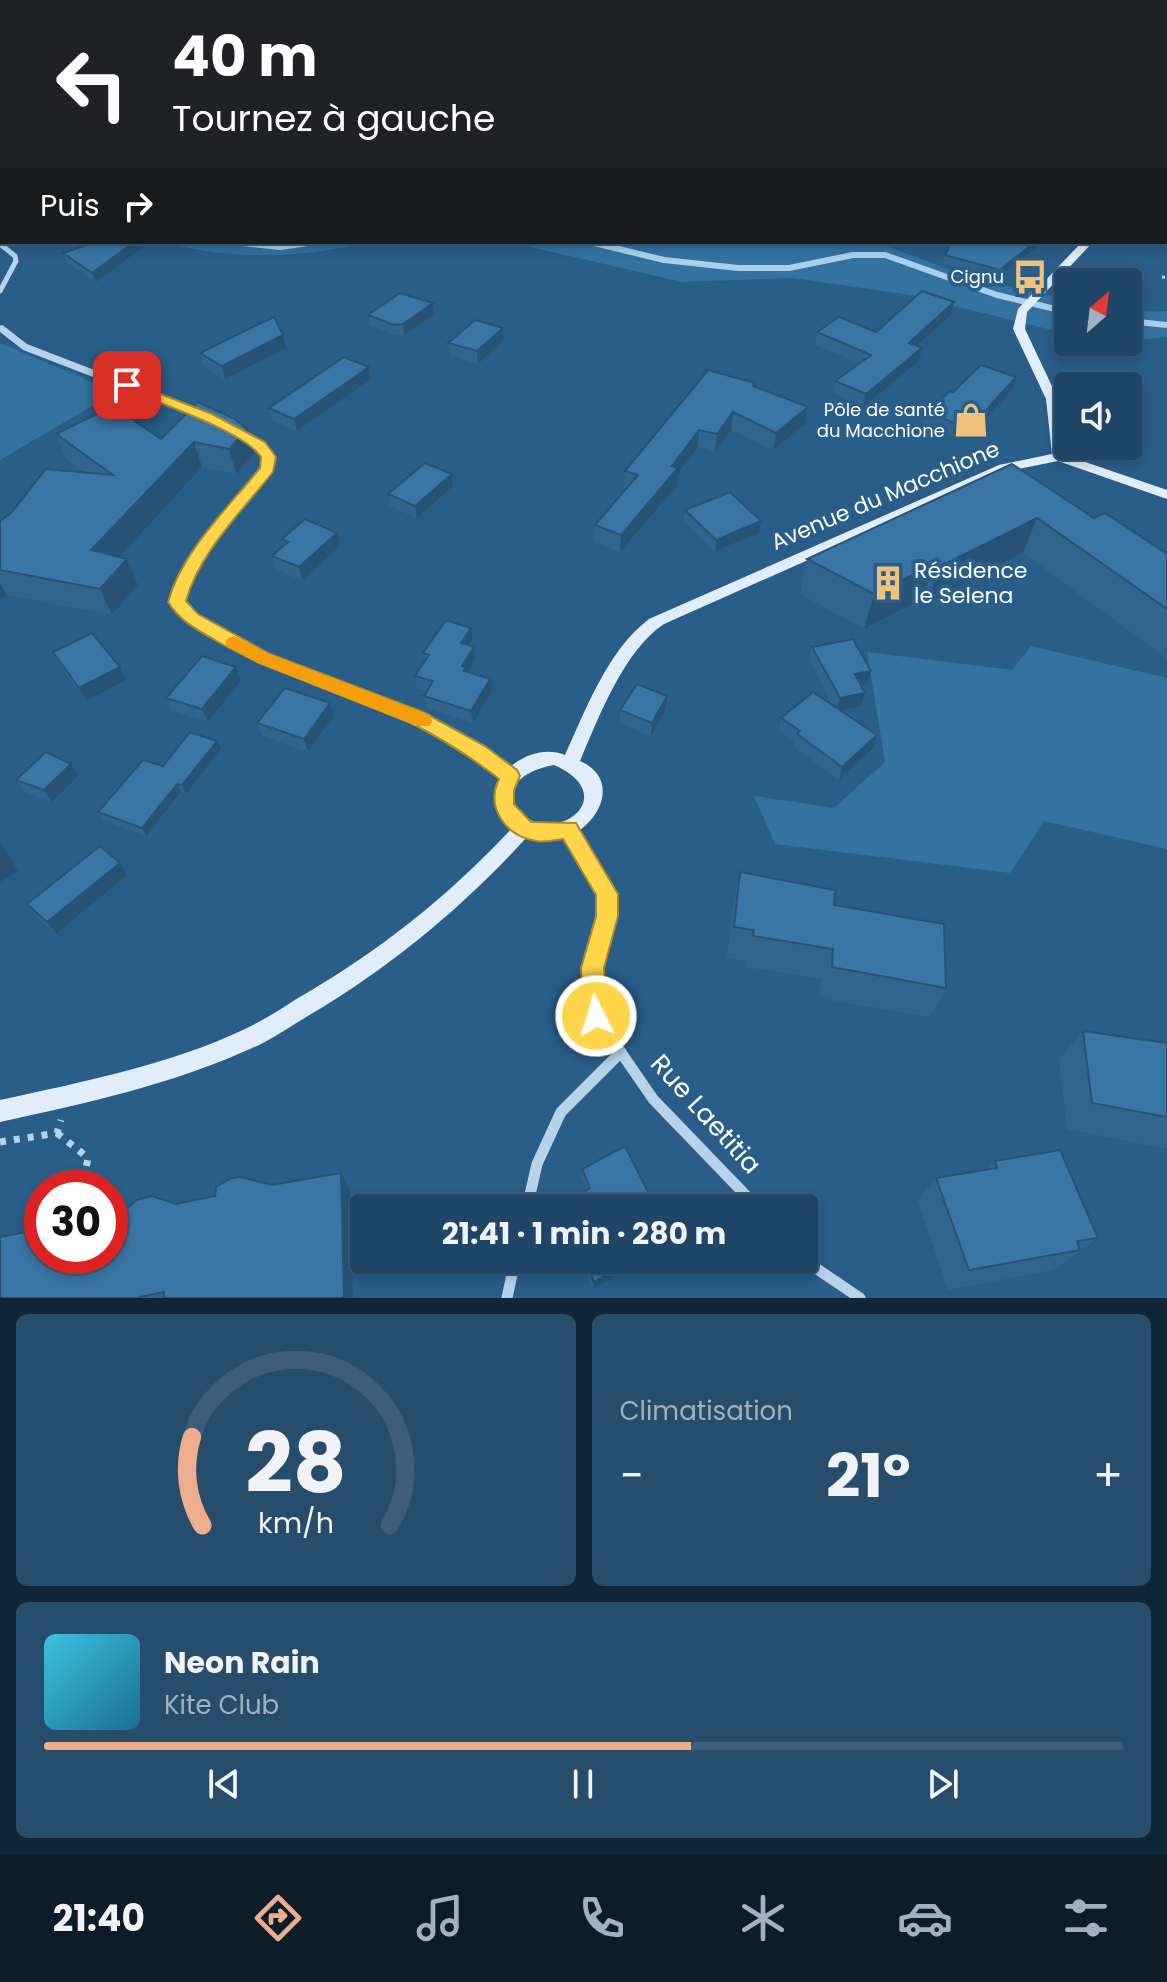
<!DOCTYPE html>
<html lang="fr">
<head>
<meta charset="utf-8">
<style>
	body { margin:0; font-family:Poppins,sans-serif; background:#274d6d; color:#f1f3f6; height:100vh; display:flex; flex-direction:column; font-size:30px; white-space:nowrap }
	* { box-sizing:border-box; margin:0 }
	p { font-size:26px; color:#a1b1c0 }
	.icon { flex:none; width:44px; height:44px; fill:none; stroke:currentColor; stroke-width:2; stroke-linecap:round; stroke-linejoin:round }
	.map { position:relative; height:1298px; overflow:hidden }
	.drawer { display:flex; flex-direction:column; gap:16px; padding:16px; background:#112639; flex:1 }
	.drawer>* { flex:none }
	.top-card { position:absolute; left:0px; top:0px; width:1168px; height:244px; box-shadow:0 4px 12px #0003,0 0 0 2px #3c5e7b; background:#202124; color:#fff; overflow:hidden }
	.needle { width:52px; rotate:28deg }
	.tools { position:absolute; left:1054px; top:268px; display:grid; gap:16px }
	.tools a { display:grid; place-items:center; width:88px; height:88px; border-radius:8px; background:#1f4667; box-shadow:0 4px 12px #0003,0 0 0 2px #3c5e7b; font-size:40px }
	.speed { position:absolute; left:24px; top:1170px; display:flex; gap:16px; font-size:40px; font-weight:700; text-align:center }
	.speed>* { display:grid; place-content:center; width:104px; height:104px; border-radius:50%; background:#1f4667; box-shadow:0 4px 12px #0003,0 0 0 2px #3c5e7b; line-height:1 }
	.speed .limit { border:12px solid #d22; background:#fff; color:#111 }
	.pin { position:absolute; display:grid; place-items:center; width:68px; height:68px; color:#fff; margin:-34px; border-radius:16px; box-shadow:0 4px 12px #0006 }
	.me { position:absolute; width:88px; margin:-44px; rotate:355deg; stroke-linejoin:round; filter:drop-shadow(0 0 6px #0008) }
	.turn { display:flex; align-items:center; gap:28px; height:168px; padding:0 40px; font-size:36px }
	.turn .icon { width:104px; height:104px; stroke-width:2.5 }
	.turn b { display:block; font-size:56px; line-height:68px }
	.then { display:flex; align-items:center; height:76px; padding:0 40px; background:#0003; gap:16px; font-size:30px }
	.big { font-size:60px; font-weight:700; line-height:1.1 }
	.drawer .tile { flex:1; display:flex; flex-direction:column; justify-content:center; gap:12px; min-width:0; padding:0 28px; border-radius:12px; background:#274d6d }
	.drawer .dial { align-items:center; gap:0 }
	.dial svg { height:208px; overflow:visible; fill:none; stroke:#3c5e7b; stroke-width:7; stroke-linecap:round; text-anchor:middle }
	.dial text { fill:#f1f3f6; stroke:none }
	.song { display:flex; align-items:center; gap:24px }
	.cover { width:96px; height:96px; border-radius:12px; background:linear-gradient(135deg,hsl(190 70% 55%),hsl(200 70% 35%)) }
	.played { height:8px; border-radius:4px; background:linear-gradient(90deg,#eead8d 60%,#3c5e7b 60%) }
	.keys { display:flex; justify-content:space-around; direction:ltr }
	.heat { display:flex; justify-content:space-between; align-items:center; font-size:44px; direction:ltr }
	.drawer .tiles { flex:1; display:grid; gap:16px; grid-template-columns:1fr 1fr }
	.tile:last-child { grid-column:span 2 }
	.trip { position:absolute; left:350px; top:1194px; width:468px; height:80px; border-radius:8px; background:#1f4667; box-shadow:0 4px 12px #0003,0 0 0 2px #3c5e7b; font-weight:700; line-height:80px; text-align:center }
	.tab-bar { display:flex; height:128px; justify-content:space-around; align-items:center; background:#0c1c29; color:#a1b1c0 }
	.tab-bar .icon { width:56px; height:56px }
	.tab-bar .selected { color:#eead8d }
	.tab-bar b { font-size:36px; color:#f1f3f6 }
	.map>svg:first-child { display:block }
	.green { fill:#3472a0 }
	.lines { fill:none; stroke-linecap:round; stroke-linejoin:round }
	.stream { stroke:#accfe9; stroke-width:6 }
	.path-far1 { stroke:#b7d3e9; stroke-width:3; stroke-dasharray:3 4; stroke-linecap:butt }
	.path { stroke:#b7d3e9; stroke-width:7; stroke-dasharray:6 8; stroke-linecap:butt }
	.service { stroke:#b7d3e9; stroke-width:3 }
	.minor-far3 { stroke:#b7d3e9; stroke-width:5 }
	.minor-far2 { stroke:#b7d3e9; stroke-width:7 }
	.minor-far1 { stroke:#b7d3e9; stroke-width:9 }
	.minor { stroke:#b7d3e9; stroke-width:11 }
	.secondary { fill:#e1edf8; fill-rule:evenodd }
	.wall { fill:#32658e }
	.shaded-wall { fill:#295374 }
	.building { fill:#3a76a5; stroke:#295374; stroke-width:2 }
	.route { fill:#ffd54a; stroke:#a68a30; stroke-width:2 }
	.slow { fill:#f59e0b }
	.labels { text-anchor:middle; stroke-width:8; stroke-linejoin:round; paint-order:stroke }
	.far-poi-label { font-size:18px; fill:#fff; stroke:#295e89; text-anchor:end }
	.street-label { font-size:22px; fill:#fff; stroke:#295e89 }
	.poi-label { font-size:22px; fill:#fff; stroke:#295e89; text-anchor:start }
	.near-street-label { font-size:26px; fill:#fff; stroke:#295e89 }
</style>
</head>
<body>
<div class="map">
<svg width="1167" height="1298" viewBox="0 0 1167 1298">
	<rect width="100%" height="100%" fill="#295e89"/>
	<g class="green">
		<path d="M266 0H1167V78L1166 2H259Z"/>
		<path d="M162 242H371C298 258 235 261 162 242Z"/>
		<path d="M509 242H875L978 280 1068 299V334L910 295 793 278 682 282Z"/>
		<path d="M1167 311V337L1128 341V312Z"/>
		<path d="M0 343 116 392 0 460Z"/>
		<path d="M1031 646 1167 678V849L1044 821 1010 873 775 844 754 796 834 808 885 762 867 652 1012 670Z"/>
	</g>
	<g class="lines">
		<g class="stream">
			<path d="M0 160 2 166"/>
			<path d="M233 242 280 247 315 242"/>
			<path d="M590 242 664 260 738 268H789L853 255H885L997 295 1068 312"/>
			<path d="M1128 321 1167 325"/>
		</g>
		<path class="path-far1" d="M1162 277 1167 278"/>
		<g class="path">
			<path d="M57 1133 88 1158 82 1188"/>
			<path d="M0 1142 57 1133 61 1120"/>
		</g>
		<path class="service" d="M269 2 275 0"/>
		<g class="minor-far3">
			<path d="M0 244 15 256 16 261 0 291"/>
			<path d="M0 328 4 331"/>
		</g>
		<g class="minor-far2">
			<path d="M2 329 25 347 196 413"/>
			<path d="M188 574 215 532 267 469C269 449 257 444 241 435"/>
		</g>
		<g class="minor-far1">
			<path d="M189 572 177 602C238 658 314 675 389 706 433 724 472 748 510 776"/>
			<path d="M568 830 604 889"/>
		</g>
		<g class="minor">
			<path d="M603 887 607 894V916L592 968 596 1016 653 1099 758 1208"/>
			<path d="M527 1208 537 1164 561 1112 621 1052"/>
			<path d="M804 1255 817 1269 860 1298"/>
			<path d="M507 1298 515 1260"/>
		</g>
		<g class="secondary">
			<rect x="1166" y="203" width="1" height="6"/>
			<path d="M1082 242H1093L1027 312 1025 329 1058 399 1065 455 1167 490V499L1058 461 1008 471 664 624C624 650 598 719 580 761 634 784 582 858 527 837 464 906 393 965 313 1013 295 1023 279 1035 261 1044 179 1083 88 1103 0 1122V1100C82 1082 169 1065 245 1029 264 1020 281 1009 298 998 378 952 449 896 512 828 464 792 525 738 565 755 586 709 608 650 649 619L999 465 1052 454 1046 399 1013 329 1018 309ZM554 765C618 793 566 840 528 819 516 812 510 803 512 789 522 774 537 768 554 765Z"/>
		</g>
	</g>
	<g class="wall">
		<path d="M95 242H150L96 282 67 262 63 253Z"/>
		<path d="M1037 247 998 278 943 263 945 255Z"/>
		<path d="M954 302 951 315 916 346 919 361 863 407 833 393 835 381 859 363 815 345 817 332H876Z"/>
		<path d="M435 314 404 335H396L370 325 368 315Z"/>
		<path d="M503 328 504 340 478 364 450 356 448 343Z"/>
		<path d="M283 335 286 348 225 379 203 366 200 353Z"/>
		<path d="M1016 377 1012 390 965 441 924 425 927 412Z"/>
		<path d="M371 379 297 431 272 420 269 408Z"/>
		<path d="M755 383 754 386 808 407 805 424 773 450 731 430 715 452 698 447 678 474 677 486 620 552 594 542 595 525 626 489 624 488 625 471Z"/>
		<path d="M198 402 254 454 236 474 202 467 119 557 127 559 138 585 112 615 7 595 1 599 0 598V521L85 473 67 460 56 434 161 439Z"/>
		<path d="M1012 464 1094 518 1167 554V657L1166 658 1023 553 927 603 922 599 864 629 800 594 807 559Z"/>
		<path d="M452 474 453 486 417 518 390 506 388 494Z"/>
		<path d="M685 510 761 521 759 533 715 551 684 521Z"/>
		<path d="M282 539 340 546 302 581 276 569 272 556 284 546Z"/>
		<path d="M472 640 469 646 475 660 467 672 492 692 473 723 426 708 424 696 427 691 417 688 415 676 425 661 423 653Z"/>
		<path d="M812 647 871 671 867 684 861 685 865 693 861 706 840 710 873 748 839 780 794 747 795 742 779 731 781 718 833 706 809 660Z"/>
		<path d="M53 652 126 680 86 701 60 665Z"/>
		<path d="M236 667 241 680 208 722 172 711 166 698Z"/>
		<path d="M667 696 666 709 651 736 620 723V710Z"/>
		<path d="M330 703 334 716 308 752 262 736 257 723Z"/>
		<path d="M221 749 186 794 181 792 146 836 103 820 98 812 163 766Z"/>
		<path d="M71 764 78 776 52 802 24 792 16 780Z"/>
		<path d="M120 863 127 875 56 934 36 916 27 904Z"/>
		<path d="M740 872 834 905 946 988 930 1017 820 998 821 979 746 967 747 961 727 958 733 904Z"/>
		<path d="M1083 1031 1167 1043V1149L1067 1129 1059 1059Z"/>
		<path d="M995 1161 1098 1238 1054 1270 948 1290 918 1201 936 1178 987 1170Z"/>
		<path d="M582 1169 656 1208H574V1198L587 1190 582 1178Z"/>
		<path d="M341 1173 350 1190 353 1298H0L119 1216 176 1204Z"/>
		<path d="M581 1260H644L593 1289Z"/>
	</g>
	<g class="shaded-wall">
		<path d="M1 213 2 230 0 234V216Z"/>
		<path d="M134 242H150L96 282 92 273Z"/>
		<path d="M1035 242H1038L1037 247 998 278 1000 270Z"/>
		<path d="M954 302 951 315 906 355 909 343Z"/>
		<path d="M433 303 435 314 404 335 403 324Z"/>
		<path d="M503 328 504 340 478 364 477 351Z"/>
		<path d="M283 335 286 348 225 379 222 366Z"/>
		<path d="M922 348 919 361 863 407 866 394Z"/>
		<path d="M369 367 371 379 297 431 294 419Z"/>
		<path d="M1016 377 1012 390 965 441 969 429Z"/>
		<path d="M808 407 805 424 773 450 776 433Z"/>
		<path d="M733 412 731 430 715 452 717 434Z"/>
		<path d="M247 429 254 454 236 474 229 449Z"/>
		<path d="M699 430 698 447 678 474 677 486 620 552 621 535Z"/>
		<path d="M194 442 202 467 102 576 91 550Z"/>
		<path d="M452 474 453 486 417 518 415 506Z"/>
		<path d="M1037 518 1023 553 927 603 939 567Z"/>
		<path d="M761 521 759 533 715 551 716 540Z"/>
		<path d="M337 533 340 546 302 581 299 567Z"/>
		<path d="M127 559 138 585 112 615 100 589Z"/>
		<path d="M934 564 922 599 864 629 874 594Z"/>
		<path d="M0 583 7 595 1 599 0 597Z"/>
		<path d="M471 628 472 640 462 656 461 643Z"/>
		<path d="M474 647 475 660 467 673 468 680 462 666Z"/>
		<path d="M120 667 126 680 86 701 79 688Z"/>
		<path d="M236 667 241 680 208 722 202 709Z"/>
		<path d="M871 671 867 684 851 687 855 674Z"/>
		<path d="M490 679 492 692 473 723 471 711Z"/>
		<path d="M865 693 861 706 836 711 840 698Z"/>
		<path d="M667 696 666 709 651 736 652 723Z"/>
		<path d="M330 703 334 716 308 752 304 739Z"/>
		<path d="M877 735 873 748 839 780 842 767Z"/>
		<path d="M217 741 221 749 186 794 182 785Z"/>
		<path d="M71 764 78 776 52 802 44 790Z"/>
		<path d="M177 784 181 792 146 836 142 828Z"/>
		<path d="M0 842 18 871 0 882Z"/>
		<path d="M120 863 127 875 56 934 47 922Z"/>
		<path d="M341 1173 350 1190 353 1298H344Z"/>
		<path d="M632 1260H644L593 1289 594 1282Z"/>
	</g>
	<g class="building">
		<path d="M0 0H212L203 2H2V20L0 21Z"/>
		<path d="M1166 92 1167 93 1166 160Z"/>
		<path d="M95 242H134L92 273 63 253Z"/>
		<path d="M951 242H1035L1000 270 945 255Z"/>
		<path d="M922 291 954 302 909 343 922 348 866 394 835 381 871 355 817 332 839 317 876 332Z"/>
		<path d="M400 293 433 303 403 324 394 325 368 315Z"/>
		<path d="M274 317 283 335 222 366 200 353Z"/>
		<path d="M475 320 503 328 477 351 448 343Z"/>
		<path d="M344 357 369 367 294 419 269 408Z"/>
		<path d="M981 365 1016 377 969 429 927 412 950 391 953 392Z"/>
		<path d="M708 370 755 383 753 386 808 407 776 433 733 412 717 434 699 430 672 466 678 468 621 535 595 525 638 475 625 471Z"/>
		<path d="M198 402 233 418 247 429 229 449 194 442 91 550 127 559 100 589 0 570V521L11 513 46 469 113 475 56 434 113 406 161 439Z"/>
		<path d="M425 463 452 474 415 506 388 494Z"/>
		<path d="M1012 464 1094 518 1105 513 1167 554V609L1037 518 939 567 934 564 874 594 807 559Z"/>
		<path d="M730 492 761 521 716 540 685 510Z"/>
		<path d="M305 519 337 533 299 567 272 556 288 542 282 539Z"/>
		<path d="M446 620 471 628 461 643 474 647 462 666 466 667 464 671 490 679 471 711 424 696 433 681 415 676 429 655 423 653Z"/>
		<path d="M92 633 120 667 79 688 53 652Z"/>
		<path d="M853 639 871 671 855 674 865 693 840 698 812 647Z"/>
		<path d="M202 656 236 667 202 709 166 698Z"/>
		<path d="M637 684 667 696 652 723 620 710Z"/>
		<path d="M285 688 330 703 304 739 257 723Z"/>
		<path d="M813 692 877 735 842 767 797 734 800 731 781 718Z"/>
		<path d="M190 732 217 741 182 785 177 784 142 828 98 812 143 760 163 766Z"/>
		<path d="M46 752 71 764 44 790 16 780Z"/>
		<path d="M100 846 120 863 47 922 27 904Z"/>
		<path d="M740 872 835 890 834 905 944 924 946 988 832 967 833 949 753 936 754 930 734 927Z"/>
		<path d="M1083 1031 1167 1043V1117L1092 1103Z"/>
		<path d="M625 1146 656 1208H578L574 1198 590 1188 582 1169Z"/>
		<path d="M1060 1150 1098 1238 1077 1241 1080 1250 969 1270 936 1178 997 1168 995 1161Z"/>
		<path d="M341 1173 344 1298H164V1292L136 1298H0V1237L42 1229V1256H110V1214L119 1216 137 1200 152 1196 176 1204 215 1196 216 1187 232 1178 241 1177 272 1185Z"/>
		<path d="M584 1260H632L594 1282Z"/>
	</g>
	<path class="route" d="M127 381 212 414 265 442 276 457 273 472C242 511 199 553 186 601L198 614 270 654 423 712 485 746 517 770 520 776 514 790V804L531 822 576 823 618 894V916L604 968 608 1016 605 1025 596 1028 588 1025 584 1016 581 968 596 916V895L563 839C554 840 544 843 536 841 506 836 485 808 499 779 471 757 442 739 411 723 349 692 281 677 220 643 200 631 181 623 168 602 182 551 227 509 260 468L261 457C242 430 155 402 122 388L120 385Z"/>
	<path class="slow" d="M234 636 270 654 430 715 432 721 430 726H416L257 663 228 647 225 643 228 638Z"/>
	<defs>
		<g id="bus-bare" transform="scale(2.76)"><path d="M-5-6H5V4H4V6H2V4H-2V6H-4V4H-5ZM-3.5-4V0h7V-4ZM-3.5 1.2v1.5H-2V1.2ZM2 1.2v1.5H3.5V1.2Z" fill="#f0c27e" stroke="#295e89" stroke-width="2.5" paint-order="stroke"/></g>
		<g id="shop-bare" transform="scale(2.76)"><path d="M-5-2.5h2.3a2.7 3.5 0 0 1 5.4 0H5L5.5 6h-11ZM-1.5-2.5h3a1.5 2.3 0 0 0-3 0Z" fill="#f0c27e" stroke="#295e89" stroke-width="2.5" paint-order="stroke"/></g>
		<g id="building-bare" transform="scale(2.76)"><path d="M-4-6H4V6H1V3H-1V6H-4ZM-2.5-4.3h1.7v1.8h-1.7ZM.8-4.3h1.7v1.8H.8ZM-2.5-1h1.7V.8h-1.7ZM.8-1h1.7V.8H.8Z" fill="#f0c27e" stroke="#295e89" stroke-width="2.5" paint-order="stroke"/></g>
	</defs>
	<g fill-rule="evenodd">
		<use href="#bus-bare" x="1030" y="277"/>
		<use href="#shop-bare" x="971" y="420"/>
		<use href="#building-bare" x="888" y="583"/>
	</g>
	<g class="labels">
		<g class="far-poi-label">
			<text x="1004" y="283">Cignu</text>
			<text x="945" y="416">Pôle de santé<tspan x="945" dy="21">du Macchione</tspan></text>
		</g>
		<g class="street-label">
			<text transform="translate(885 495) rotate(-23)" y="8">Avenue du Macchione</text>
		</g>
		<g class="poi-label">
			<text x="914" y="578">Résidence<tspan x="914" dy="25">le Selena</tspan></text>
		</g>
		<g class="near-street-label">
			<text transform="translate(706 1114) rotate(48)" y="9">Rue Laetitia</text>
		</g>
	</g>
</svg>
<div class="tools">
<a><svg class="needle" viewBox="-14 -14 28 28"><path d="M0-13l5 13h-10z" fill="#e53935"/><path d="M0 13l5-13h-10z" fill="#a1b1c0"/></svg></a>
<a><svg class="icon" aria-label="sound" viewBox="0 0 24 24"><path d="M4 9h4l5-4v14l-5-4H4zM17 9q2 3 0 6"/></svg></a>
</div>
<div class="speed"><div class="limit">30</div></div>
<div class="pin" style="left:127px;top:385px;background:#d93025"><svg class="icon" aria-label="arrive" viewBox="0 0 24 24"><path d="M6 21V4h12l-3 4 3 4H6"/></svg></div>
<svg class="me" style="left:596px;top:1016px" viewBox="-20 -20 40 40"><circle r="17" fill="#ffd54a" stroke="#fff" stroke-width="3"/><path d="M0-11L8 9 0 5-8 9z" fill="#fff"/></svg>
<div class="trip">21:41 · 1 min · 280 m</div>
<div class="top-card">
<div class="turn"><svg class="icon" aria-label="left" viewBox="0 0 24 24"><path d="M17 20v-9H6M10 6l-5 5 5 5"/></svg><div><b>40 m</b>Tournez à gauche</div></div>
<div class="then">Puis<svg class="icon" aria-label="right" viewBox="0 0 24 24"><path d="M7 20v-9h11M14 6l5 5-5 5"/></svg></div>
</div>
</div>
<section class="drawer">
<div class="tiles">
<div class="tile dial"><svg viewBox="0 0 100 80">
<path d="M14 69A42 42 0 1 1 86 69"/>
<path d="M14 69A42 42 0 0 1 10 35" stroke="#eead8d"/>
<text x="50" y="56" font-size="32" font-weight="700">28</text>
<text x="50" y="72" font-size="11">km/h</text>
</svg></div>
<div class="tile"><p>Climatisation</p>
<div class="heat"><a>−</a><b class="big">21°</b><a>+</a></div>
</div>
<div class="tile">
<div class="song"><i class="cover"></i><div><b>Neon Rain</b><p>Kite Club</p></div></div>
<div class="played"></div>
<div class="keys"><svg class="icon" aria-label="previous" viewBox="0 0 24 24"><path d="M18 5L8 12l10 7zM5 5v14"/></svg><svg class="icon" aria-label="pause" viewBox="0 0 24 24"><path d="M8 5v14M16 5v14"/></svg><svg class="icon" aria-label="next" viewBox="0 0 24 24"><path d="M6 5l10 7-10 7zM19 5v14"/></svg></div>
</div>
</div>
</section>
<nav class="tab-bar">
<b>21:40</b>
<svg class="icon selected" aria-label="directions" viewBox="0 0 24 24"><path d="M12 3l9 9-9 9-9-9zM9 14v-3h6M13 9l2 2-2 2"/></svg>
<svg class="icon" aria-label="music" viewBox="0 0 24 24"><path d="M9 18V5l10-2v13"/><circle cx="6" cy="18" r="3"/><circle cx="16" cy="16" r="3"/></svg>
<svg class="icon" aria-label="phone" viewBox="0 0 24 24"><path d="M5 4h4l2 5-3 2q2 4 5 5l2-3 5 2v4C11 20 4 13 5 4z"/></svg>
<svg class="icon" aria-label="climate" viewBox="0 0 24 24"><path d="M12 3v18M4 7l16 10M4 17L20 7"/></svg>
<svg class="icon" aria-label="car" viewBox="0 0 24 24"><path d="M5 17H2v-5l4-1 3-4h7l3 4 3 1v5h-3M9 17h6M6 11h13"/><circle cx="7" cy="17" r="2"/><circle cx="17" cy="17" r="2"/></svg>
<svg class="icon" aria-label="filters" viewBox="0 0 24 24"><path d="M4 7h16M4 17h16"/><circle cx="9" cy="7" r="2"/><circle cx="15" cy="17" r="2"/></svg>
</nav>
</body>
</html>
